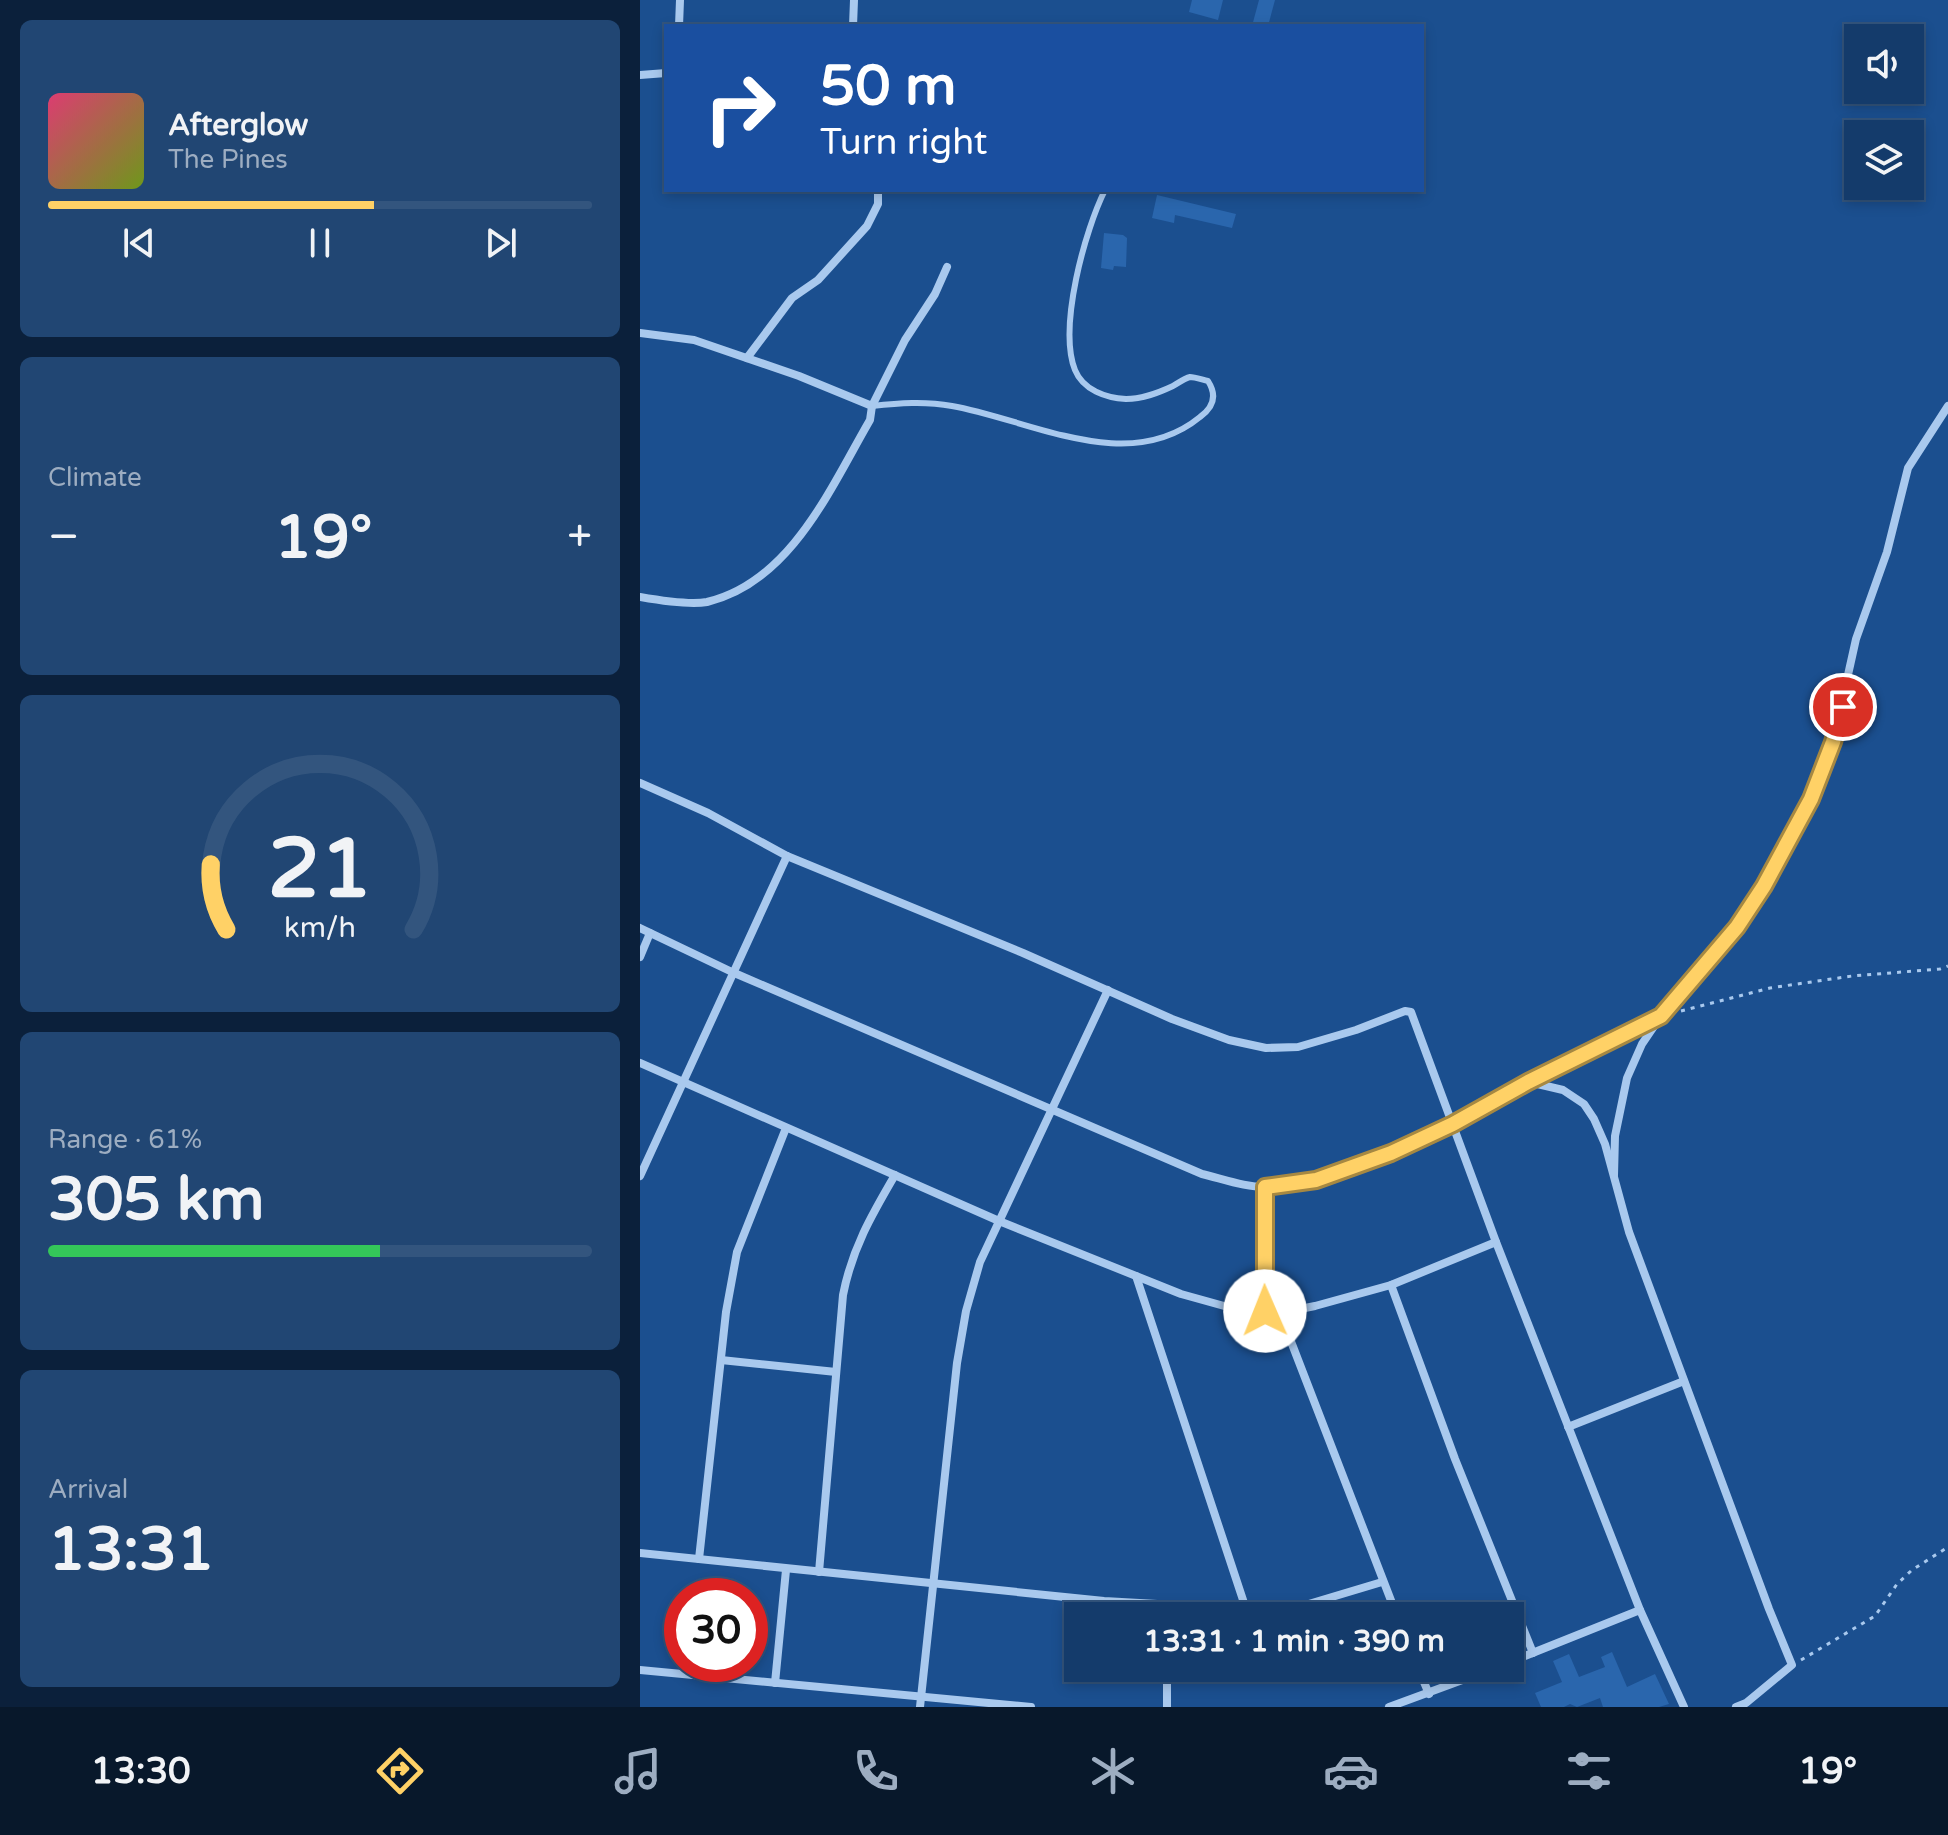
<!DOCTYPE html>
<html lang="en">
<head>
<meta charset="utf-8">
<style>
	body { margin:0; font-family:"Varela Round",sans-serif; background:#214673; color:#f1f3f6; height:100vh; display:flex; flex-direction:column; font-size:30px; white-space:nowrap }
	* { box-sizing:border-box; margin:0 }
	p { font-size:26px; color:#9dadc1 }
	.icon { flex:none; width:44px; height:44px; fill:none; stroke:currentColor; stroke-width:2; stroke-linecap:round; stroke-linejoin:round }
	.map { position:relative; flex:1; overflow:hidden }
	.side { display:flex; flex-direction:column; gap:20px; padding:20px; background:#0b203b; width:640px }
	.side>* { flex:none }
	.top-card { position:absolute; left:24px; top:24px; width:760px; height:168px; border-radius:0px; box-shadow:0 4px 12px #0003,0 0 0 2px #33557e; background:#1a4fa0; color:#fff; overflow:hidden }
	.tools { position:absolute; left:1204px; top:24px; display:grid; gap:16px }
	.tools a { display:grid; place-items:center; width:80px; height:80px; border-radius:0px; background:#143b6b; box-shadow:0 4px 12px #0003,0 0 0 2px #33557e; font-size:40px }
	.speed { position:absolute; left:24px; top:1578px; display:flex; gap:16px; font-size:40px; font-weight:700; text-align:center }
	.speed>* { display:grid; place-content:center; width:104px; height:104px; border-radius:50%; background:#143b6b; box-shadow:0 4px 12px #0003,0 0 0 2px #33557e; line-height:1 }
	.speed .limit { border:12px solid #d22; background:#fff; color:#111 }
	.pin { position:absolute; display:grid; place-items:center; width:68px; height:68px; color:#fff; margin:-34px; border:4px solid #fff; border-radius:50%; box-shadow:0 2px 8px #0007 }
	.me { position:absolute; width:88px; margin:-44px; rotate:359deg; stroke-linejoin:round; filter:drop-shadow(0 0 6px #0008) }
	.turn { display:flex; align-items:center; gap:28px; height:168px; padding:0 24px; font-size:36px }
	.turn .icon { width:104px; height:104px; stroke-width:2.5 }
	.turn b { display:block; font-size:56px; line-height:68px }
	.big { font-size:60px; font-weight:700; line-height:1.1 }
	.side .tile { flex:1; display:flex; flex-direction:column; justify-content:center; gap:12px; min-width:0; padding:0 28px; border-radius:12px; background:#214673 }
	.side .dial { align-items:center; gap:0 }
	.dial svg { height:208px; overflow:visible; fill:none; stroke:#33557e; stroke-width:7; stroke-linecap:round; text-anchor:middle }
	.dial text { fill:#f1f3f6; stroke:none }
	.song { display:flex; align-items:center; gap:24px }
	.cover { width:96px; height:96px; border-radius:12px; background:linear-gradient(135deg,hsl(340 70% 55%),hsl(80 70% 35%)) }
	.played { height:8px; border-radius:4px; background:linear-gradient(90deg,#ffd166 60%,#33557e 60%) }
	.keys { display:flex; justify-content:space-around; direction:ltr }
	.heat { display:flex; justify-content:space-between; align-items:center; font-size:44px; direction:ltr }
	.charge { height:12px; border-radius:6px; background:linear-gradient(90deg,#34c759 61%,#33557e 0) }
	.trip { position:absolute; left:424px; top:1602px; width:460px; height:80px; border-radius:0px; background:#143b6b; box-shadow:0 4px 12px #0003,0 0 0 2px #33557e; font-weight:700; line-height:80px; text-align:center }
	.menu { display:flex; height:128px; justify-content:space-around; align-items:center; background:#08182b; color:#9dadc1 }
	.menu .icon { width:56px; height:56px }
	.menu .current { color:#ffd166 }
	.menu b { font-size:36px; color:#f1f3f6 }
	main { display:flex; flex:1; min-height:0 }
	.map>svg:first-child { display:block }
	.building { fill:#2a66ad }
	.lines { fill:none; stroke-linecap:round; stroke-linejoin:round }
	.path { stroke:#a9c9ee; stroke-width:3; stroke-dasharray:4 6; stroke-linecap:butt }
	.service { stroke:#a9c9ee; stroke-width:6 }
	.minor { stroke:#a9c9ee; stroke-width:8 }
	.route-casing { stroke:#a68842; stroke-width:20 }
	.route { stroke:#ffd166; stroke-width:14 }
</style>
</head>
<body>
<main>
<section class="side">
<div class="tile">
<div class="song"><i class="cover"></i><div><b>Afterglow</b><p>The Pines</p></div></div>
<div class="played"></div>
<div class="keys"><svg class="icon" aria-label="previous" viewBox="0 0 24 24"><path d="M18 5L8 12l10 7zM5 5v14"/></svg><svg class="icon" aria-label="pause" viewBox="0 0 24 24"><path d="M8 5v14M16 5v14"/></svg><svg class="icon" aria-label="next" viewBox="0 0 24 24"><path d="M6 5l10 7-10 7zM19 5v14"/></svg></div>
</div>
<div class="tile"><p>Climate</p>
<div class="heat"><a>−</a><b class="big">19°</b><a>+</a></div>
</div>
<div class="tile dial"><svg viewBox="0 0 100 80">
<path d="M14 69A42 42 0 1 1 86 69"/>
<path d="M14 69A42 42 0 0 1 8 44" stroke="#ffd166"/>
<text x="50" y="56" font-size="32" font-weight="700">21</text>
<text x="50" y="72" font-size="11">km/h</text>
</svg></div>
<div class="tile"><p>Range · 61%</p><b class="big">305 km</b><div class="charge"></div></div>
<div class="tile"><p>Arrival</p><b class="big">13:31</b></div>
</section>
<div class="map">
<svg width="1308" height="1707" viewBox="0 0 1308 1707">
	<rect width="100%" height="100%" fill="#1b4f8f"/>
	<g class="building">
		<path d="M552 0H583L578 20 549 12Z"/>
		<path d="M619 0H635L628 26H612Z"/>
		<path d="M517 195 596 214 592 228 535 215 534 223 512 218Z"/>
		<path d="M464 233 483 235 487 238 486 267 474 266 473 270 461 268Z"/>
		<path d="M972 1652 987 1687 1015 1674 1029 1704 1019 1707H963L960 1698 937 1707 930 1704 924 1707H901L895 1693 922 1682 913 1661 929 1654 939 1677 965 1667 961 1657Z"/>
	</g>
	<g class="lines">
		<g class="path">
			<path d="M1041 1011 1130 988 1212 976 1300 969 1308 966"/>
			<path d="M1161 1660 1235 1616 1257 1584 1272 1570 1308 1547"/>
		</g>
		<path class="service" d="M232 406C259 403 285 401 312 406 391 420 488 476 560 417 574 407 577 395 568 381 563 380 555 377 550 377 545 378 538 383 533 386 518 393 503 399 486 399 466 398 443 390 435 370 418 327 445 230 465 190"/>
		<g class="minor">
			<path d="M39 26 40 0"/>
			<path d="M213 26 214 0"/>
			<path d="M0 75 26 73"/>
			<path d="M0 333 54 340 159 376 232 406 265 340 295 294 307 267"/>
			<path d="M107 358 152 298 178 280 227 226 238 204V190"/>
			<path d="M0 597C17 600 51 605 67 602 151 582 191 487 230 420L232 406"/>
			<path d="M0 783 68 813 147 856 383 953 532 1019 589 1040 626 1048 658 1047 716 1030 765 1011 771 1012 856 1242 1000 1610 870 1662"/>
			<path d="M0 928 92 972 562 1174C583 1179 607 1188 628 1187 712 1184 812 1124 885 1083 929 1059 976 1039 1021 1016"/>
			<path d="M0 957 10 933"/>
			<path d="M0 1063 359 1221 541 1294 595 1309 640 1313 675 1306 751 1285 856 1242"/>
			<path d="M889 1082 923 1090 944 1104 954 1119 965 1144 989 1232 1129 1609 1152 1665 1106 1703 1096 1707"/>
			<path d="M974 1175 975 1136 987 1078 1002 1044 1021 1016 1097 927 1124 886 1171 799 1193 742 1216 639 1247 552 1268 468 1308 406"/>
			<path d="M0 1176 147 856"/>
			<path d="M496 1276 606 1609"/>
			<path d="M751 1285 815 1459 893 1653"/>
			<path d="M625 1311V1187"/>
			<path d="M640 1313 757 1616"/>
			<path d="M81 1360 196 1372"/>
			<path d="M928 1427 1044 1381"/>
			<path d="M0 1553 464 1601 606 1609 662 1606 742 1582"/>
			<path d="M59 1559 86 1312 97 1252 146 1128"/>
			<path d="M179 1572 203 1295C212 1249 231 1216 255 1175"/>
			<path d="M1000 1610 1044 1707"/>
			<path d="M527 1668V1707"/>
			<path d="M778 1668 789 1694"/>
			<path d="M0 1670 391 1707"/>
			<path d="M135 1683 146 1570"/>
			<path d="M280 1707 317 1363 326 1311 340 1262 468 990"/>
			<path d="M749 1707 855 1668"/>
		</g>
	</g>
	<g class="lines">
		<g class="route-casing">
			<path id="route" d="M625 1311V1187L676 1180 751 1153 813 1124 888 1082 1021 1016 1097 927 1124 886 1171 799 1193 742 1203 707"/>
		</g>
		<use href="#route" class="route"/>
	</g>
</svg>
<div class="tools">
<a><svg class="icon" aria-label="sound" viewBox="0 0 24 24"><path d="M4 9h4l5-4v14l-5-4H4zM17 9q2 3 0 6"/></svg></a>
<a><svg class="icon" aria-label="layers" viewBox="0 0 24 24"><path d="M12 4l9 5-9 5-9-5zM3 14l9 5 9-5"/></svg></a>
</div>
<div class="speed"><div class="limit">30</div></div>
<div class="pin" style="left:1203px;top:707px;background:#d93025"><svg class="icon" aria-label="arrive" viewBox="0 0 24 24"><path d="M6 21V4h12l-3 4 3 4H6"/></svg></div>
<svg class="me" style="left:625px;top:1311px" viewBox="-20 -20 40 40"><circle r="19" fill="#fff"/><path d="M0-13L10 11 0 6-10 11z" fill="#ffd166"/></svg>
<div class="trip">13:31 · 1 min · 390 m</div>
<div class="top-card">
<div class="turn"><svg class="icon" aria-label="right" viewBox="0 0 24 24"><path d="M7 20v-9h11M14 6l5 5-5 5"/></svg><div><b>50 m</b>Turn right</div></div>
</div>
</div>
</main>
<nav class="menu">
<b>13:30</b>
<svg class="icon current" aria-label="directions" viewBox="0 0 24 24"><path d="M12 3l9 9-9 9-9-9zM9 14v-3h6M13 9l2 2-2 2"/></svg>
<svg class="icon" aria-label="music" viewBox="0 0 24 24"><path d="M9 18V5l10-2v13"/><circle cx="6" cy="18" r="3"/><circle cx="16" cy="16" r="3"/></svg>
<svg class="icon" aria-label="phone" viewBox="0 0 24 24"><path d="M5 4h4l2 5-3 2q2 4 5 5l2-3 5 2v4C11 20 4 13 5 4z"/></svg>
<svg class="icon" aria-label="climate" viewBox="0 0 24 24"><path d="M12 3v18M4 7l16 10M4 17L20 7"/></svg>
<svg class="icon" aria-label="car" viewBox="0 0 24 24"><path d="M5 17H2v-5l4-1 3-4h7l3 4 3 1v5h-3M9 17h6M6 11h13"/><circle cx="7" cy="17" r="2"/><circle cx="17" cy="17" r="2"/></svg>
<svg class="icon" aria-label="filters" viewBox="0 0 24 24"><path d="M4 7h16M4 17h16"/><circle cx="9" cy="7" r="2"/><circle cx="15" cy="17" r="2"/></svg>
<b>19°</b>
</nav>
</body>
</html>
